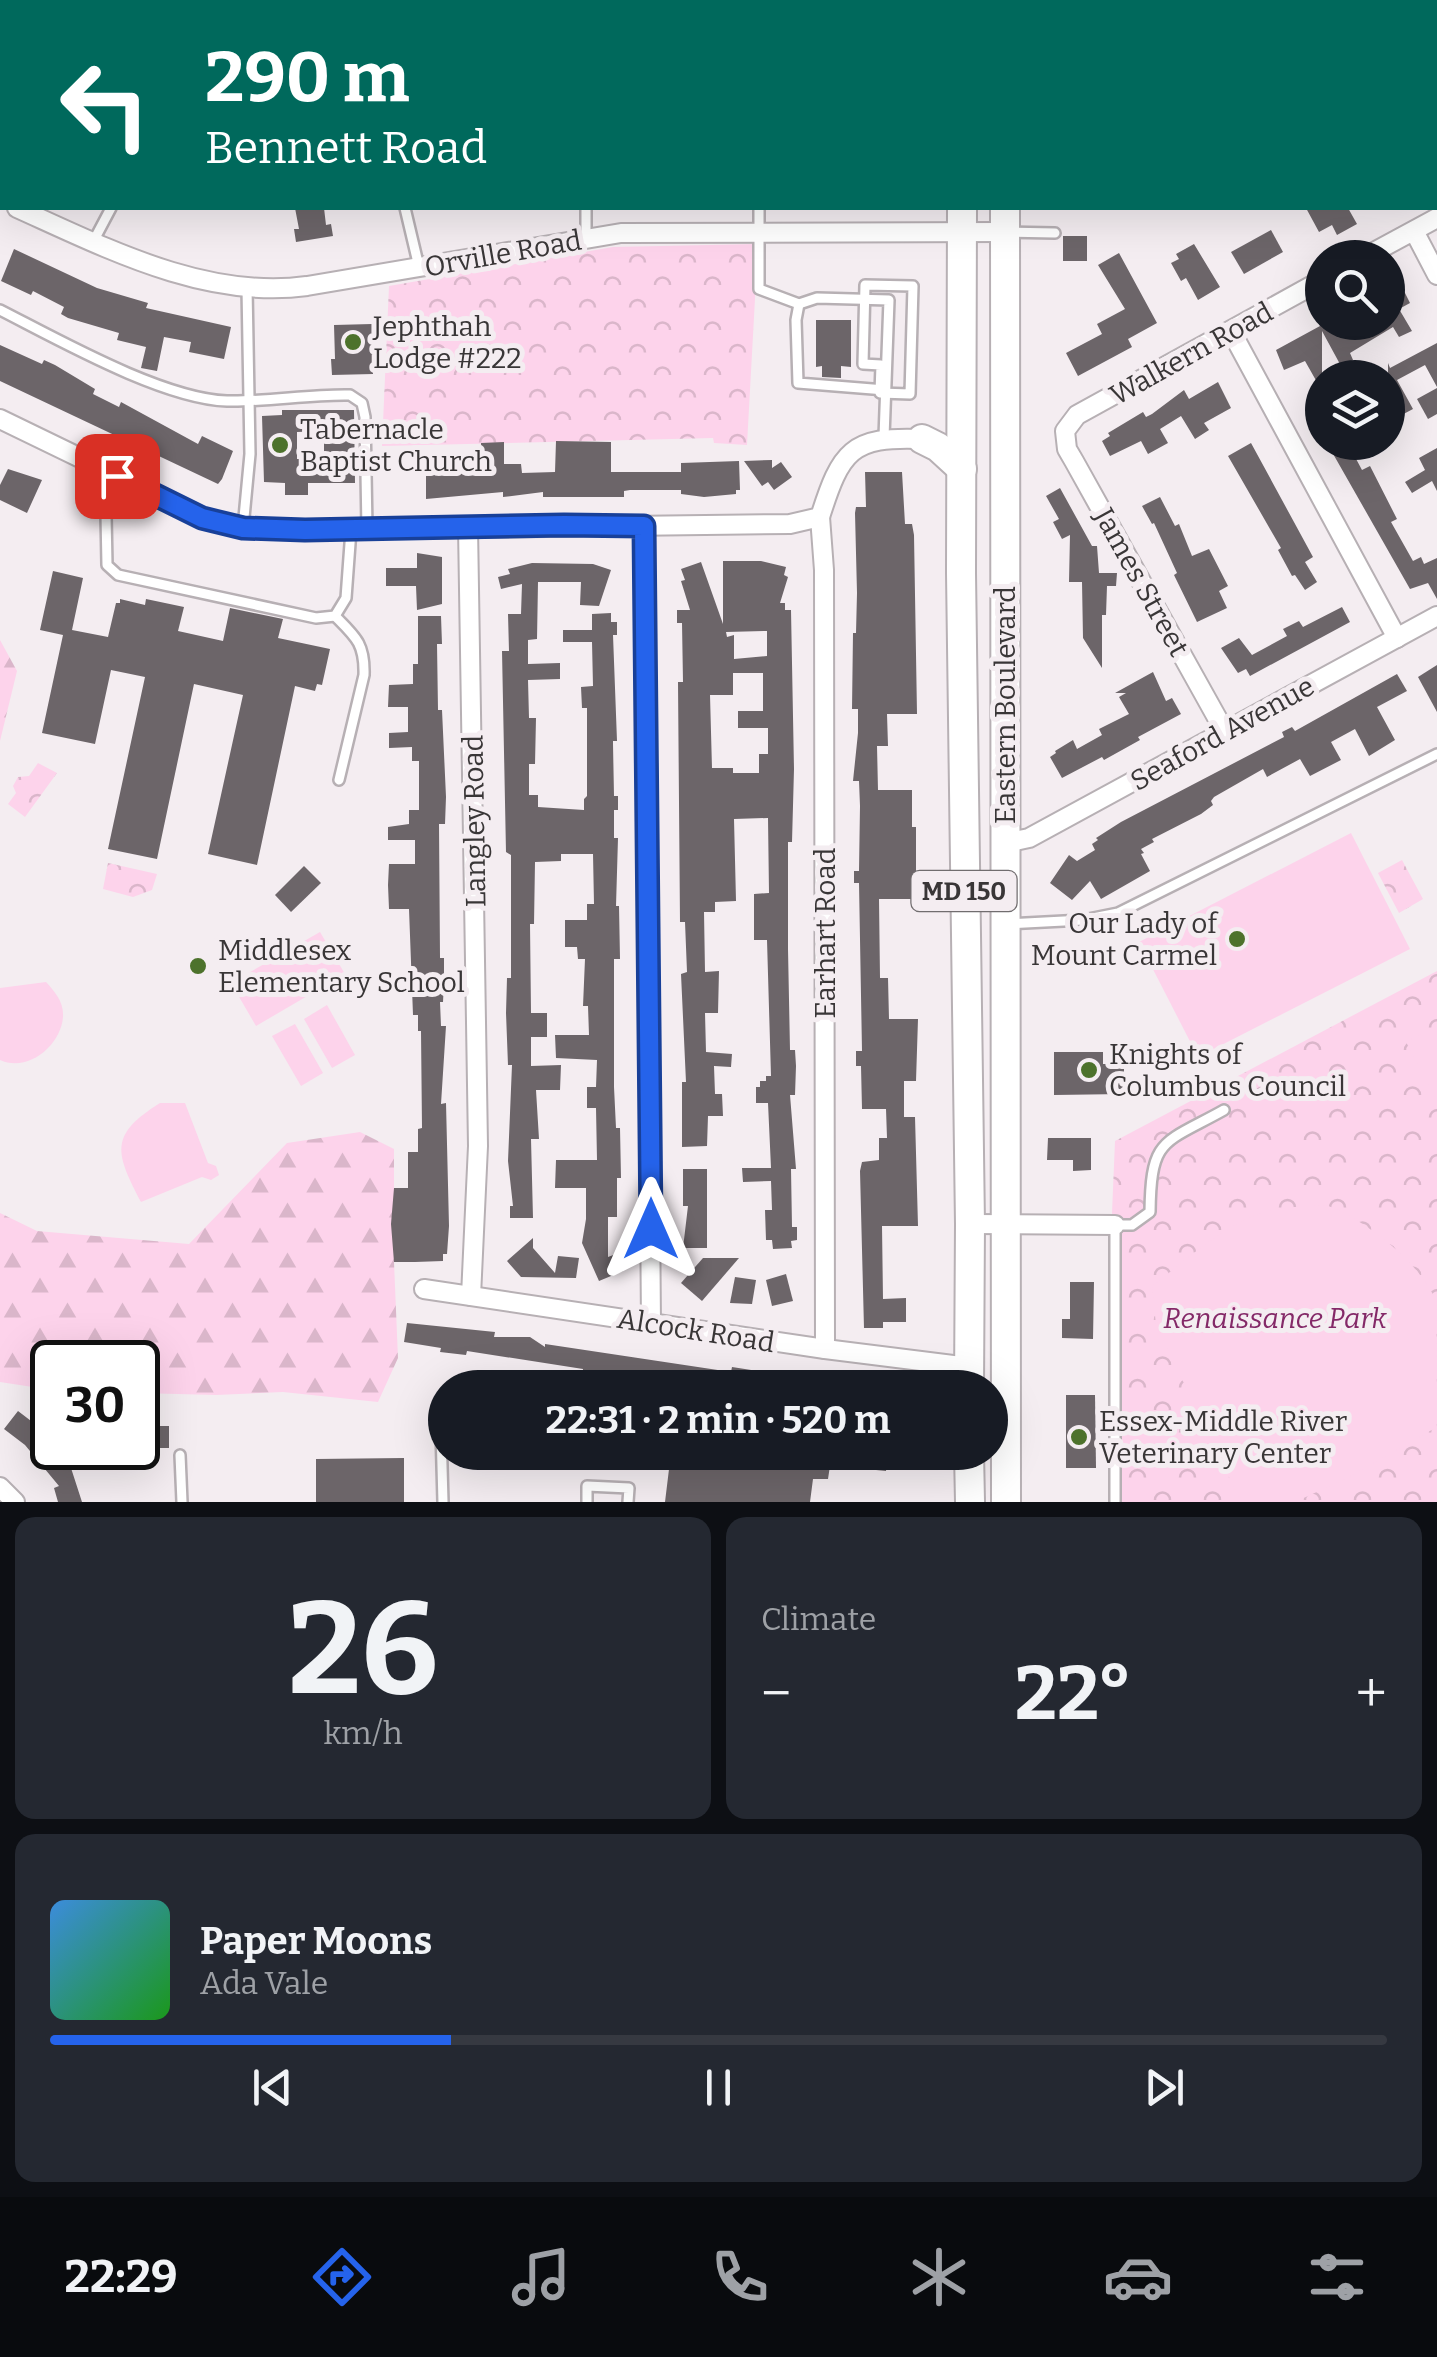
<!DOCTYPE html>
<html lang="en">
<head>
<meta charset="utf-8">
<style>
	body { margin:0; font-family:Bitter,serif; background:#242831; color:#f1f3f6; height:100vh; display:flex; flex-direction:column; font-size:38px; white-space:nowrap }
	* { box-sizing:border-box; margin:0 }
	p { font-size:32px; color:#9ea1a6 }
	.icon { flex:none; width:55px; height:55px; fill:none; stroke:currentColor; stroke-width:2; stroke-linecap:round; stroke-linejoin:round }
	.map { position:relative; height:1502px; overflow:hidden }
	.sheet { display:flex; flex-direction:column; gap:15px; padding:15px; background:#0d0f14; flex:1 }
	.sheet>* { flex:none }
	.guide { position:absolute; left:0px; top:0px; width:1438px; height:210px; box-shadow:0 10px 40px #0002; background:#00695c; color:#fff; overflow:hidden }
	.fabs { position:absolute; left:1305px; top:240px; display:grid; gap:20px }
	.fabs a { display:grid; place-items:center; width:100px; height:100px; border-radius:50%; background:#171b24; box-shadow:0 10px 40px #0002; font-size:50px }
	.speed { position:absolute; left:30px; top:1340px; display:flex; gap:20px; font-size:50px; font-weight:700; text-align:center }
	.speed>* { display:grid; place-content:center; width:130px; height:130px; border-radius:50%; background:#171b24; box-shadow:0 10px 40px #0002; line-height:1 }
	.speed .limit { border:5px solid #111; border-radius:15px; background:#fff; color:#111 }
	.pin { position:absolute; display:grid; place-items:center; width:85px; height:85px; color:#fff; margin:-42px; border-radius:20px; box-shadow:0 5px 15px #0006 }
	.me { position:absolute; width:110px; margin:-55px; rotate:0deg; stroke-linejoin:round; filter:drop-shadow(0 0 8px #0008) }
	.turn { display:flex; align-items:center; gap:35px; height:210px; padding:0 40px; font-size:45px }
	.turn .icon { width:130px; height:130px; stroke-width:2.5 }
	.turn b { display:block; font-size:70px; line-height:85px }
	.big { font-size:75px; font-weight:700; line-height:1.1 }
	.sheet .card { flex:1; display:flex; flex-direction:column; justify-content:center; gap:15px; min-width:0; padding:0 35px; border-radius:20px; background:#242831 }
	.sheet .dial { align-items:center; gap:0 }
	.dial b { font-size:130px; line-height:1 }
	.song { display:flex; align-items:center; gap:30px }
	.cover { width:120px; height:120px; border-radius:15px; background:linear-gradient(135deg,hsl(210 70% 55%),hsl(120 70% 35%)) }
	.played { height:10px; border-radius:5px; background:linear-gradient(90deg,#2563eb 30%,#363941 30%) }
	.keys { display:flex; justify-content:space-around; direction:ltr }
	.heat { display:flex; justify-content:space-between; align-items:center; font-size:55px; direction:ltr }
	.sheet .tiles { flex:1; display:grid; gap:15px; grid-template-columns:1fr 1fr }
	.card:last-child { grid-column:span 2 }
	.trip { position:absolute; left:428px; top:1370px; width:580px; height:100px; border-radius:50px; background:#171b24; box-shadow:0 10px 40px #0002; font-weight:700; line-height:100px; text-align:center }
	.dock { display:flex; height:160px; justify-content:space-around; align-items:center; background:#090b0e; color:#9ea1a6 }
	.dock .icon { width:70px; height:70px }
	.dock .current { color:#2563eb }
	.dock b { font-size:45px; color:#f1f3f6 }
	.map>svg:first-child { display:block }
	.forest { fill:url(#forest-firs) }
	.park { fill:url(#park-crowns) }
	.pitch { fill:#fdd3eb }
	.building { fill:#6c6569; fill-rule:evenodd }
	.lines { fill:none; stroke-linecap:round; stroke-linejoin:round }
	.lane-casing { stroke:#b7b0b4; stroke-width:14 }
	.street-casing { stroke:#b7b0b4; stroke-width:22 }
	.primary-casing { stroke:#b7b0b4; stroke-width:32 }
	.lane { stroke:#fff; stroke-width:9 }
	.street { stroke:#fff; stroke-width:18 }
	.primary { stroke:#fff; stroke-width:28 }
	.route-casing { stroke:#184099; stroke-width:25 }
	.route { stroke:#2563eb; stroke-width:18 }
	.poi-dot { fill:#4d722c; stroke:#f4edf1; stroke-width:4 }
	.labels { text-anchor:middle; stroke-width:10; stroke-linejoin:round; paint-order:stroke }
	.shield { fill:#f4edf1; stroke:#716d6f; stroke-width:2.5 }
	.shield-label { font-size:25px; font-weight:bold; fill:#393637 }
	.street-label { font-size:28px; fill:#393637; stroke:#f4edf1 }
	.poi-label { font-size:28px; fill:#393637; stroke:#f4edf1; text-anchor:start }
	.park-label { font-size:28px; font-style:italic; fill:#842968; stroke:#f4edf1 }
</style>
</head>
<body>
<div class="map">
<svg width="1437" height="1502" viewBox="0 0 1437 1502">
	<defs>
		<pattern id="forest-firs" width="22" height="20" patternUnits="userSpaceOnUse" patternTransform="scale(2.5)"><rect width="22" height="20" fill="#fdd3eb"/><path d="M5 1l3.5 6h-7zM16 11l3.5 6h-7z" fill="#dab6ca"/></pattern>
		<pattern id="park-crowns" width="20" height="18" patternUnits="userSpaceOnUse" patternTransform="scale(2.5)"><rect width="20" height="18" fill="#fdd3eb"/><path d="M2 6a3 3 0 1 1 6 0M12 15a3 3 0 1 1 6 0" fill="none" stroke="#dab6ca"/></pattern>
	</defs>
	<rect width="100%" height="100%" fill="#f4edf1"/>
	<g class="forest">
		<path d="M0 640 17 671 0 741Z"/>
		<path d="M360 1132 394 1149V1262L398 1358 378 1402 283 1392 216 1395 138 1393V1362H52V1390L0 1382V1213L37 1231 189 1244 287 1143Z"/>
	</g>
	<g class="park">
		<path d="M758 244 747 445 714 443 713 438 382 446 389 286 613 247Z"/>
		<path d="M38 763 57 773 25 817 8 804 16 793 13 786 18 777 29 776Z"/>
		<path d="M1402 860 1423 899 1399 913 1378 873Z"/>
		<path d="M108 863 157 874 152 890 133 897 103 889Z"/>
		<path d="M1437 971V1502H1115L1110 1261 1115 1141Z"/>
	</g>
	<g class="pitch">
		<path d="M1351 833 1410 949 1198 1057 1139 942Z"/>
		<path d="M320 932 345 974 256 1026 231 983Z"/>
		<path d="M46 982C55 992 64 1002 63 1017 61 1045 28 1073 0 1060V988Z"/>
		<path d="M327 1005 355 1055 332 1068 304 1019Z"/>
		<path d="M295 1024 323 1073 301 1086 272 1036Z"/>
		<path d="M1437 1025V1101L1406 1042Z"/>
		<path d="M160 1103H185L208 1163 216 1166 219 1175 211 1180 202 1177 141 1202C115 1152 109 1135 160 1103Z"/>
		<path d="M1326 1205C1364 1219 1420 1262 1436 1301 1437 1317 1437 1404 1437 1427L1345 1479 1295 1502H1241L1156 1325 1152 1286C1184 1262 1219 1229 1256 1215 1278 1207 1303 1206 1326 1205Z"/>
	</g>
	<g class="building">
		<path d="M295 208H324L326 225 331 224 333 236 296 242 294 229H299Z"/>
		<path d="M1306 208H1348L1357 224 1337 235 1332 225 1319 232Z"/>
		<path d="M1271 230 1283 252 1244 274 1231 252Z"/>
		<rect x="1063" y="236" width="24" height="25"/>
		<path d="M1194 244 1220 287 1198 300 1186 278 1181 281 1171 263 1179 259 1176 254Z"/>
		<path d="M14 249 97 288 148 303 146 308 231 327 224 359 189 352 191 342 164 337 157 371 141 368 146 347 117 340 119 333 68 318 61 314 64 307 33 291 31 295 1 281Z"/>
		<path d="M1119 253 1157 323 1128 339 1132 347 1078 376 1066 353 1102 334 1097 324 1125 309 1098 265Z"/>
		<path d="M1400 283 1410 303 1399 309 1412 331 1399 337 1393 327 1350 353 1353 360 1341 366 1322 331V391L1305 361 1284 370 1276 350 1320 326 1318 322H1388V289Z"/>
		<path d="M816 320H851V367L841 366V378L822 377V366L816 367Z"/>
		<path d="M372 324 373 374 332 375 331 359H335L334 325Z"/>
		<path d="M1437 343V387L1425 365 1397 380 1413 409 1396 418 1393 413 1388 416V363L1390 368Z"/>
		<path d="M0 345 42 364 44 360 55 365 95 389 93 394 119 407 121 402 198 444 202 436 233 451 222 479 218 484 0 381Z"/>
		<path d="M1218 382 1231 408 1204 423 1209 430 1195 439 1181 416 1160 429 1168 443 1148 454 1141 441 1110 456 1102 441 1110 436 1108 433 1143 412 1146 417 1152 414 1184 390 1189 399Z"/>
		<path d="M1437 388V414L1428 419 1417 399Z"/>
		<path d="M282 410H354L355 483H308V495H285V483L264 482 262 416 282 415ZM324 431V459H297V432Z"/>
		<path d="M556 441 611 442V472H681V463L739 461 740 490H736V494L704 497 681 494V490H630L624 491V497H543V492L503 497V492L426 499V466L482 465 481 443 504 442V464H521L522 473 555 472Z"/>
		<path d="M1339 442H1347L1362 470 1370 466 1397 519 1391 522 1413 561 1421 557 1424 564 1437 558V599L1428 583 1410 589 1332 452 1331 447Z"/>
		<path d="M1251 443 1313 557 1305 562 1317 582 1305 590 1295 575 1292 576 1278 550 1281 548 1228 456Z"/>
		<path d="M1437 448V491L1432 481 1412 493 1405 482 1425 470 1419 458Z"/>
		<path d="M772 460V468L781 462 792 477 774 490 768 482 762 486 744 461Z"/>
		<path d="M8 469 42 480 27 513 0 500V485Z"/>
		<path d="M865 472H902L905 524H912L914 535 917 714H887L888 746H877L878 790H912V827H916V899H879L880 978H888L889 1019H918L916 1081H904V1117H915L918 1226H882L883 1299 906 1298V1322H883V1328H864L860 1171 862 1162 879 1160V1138H887L886 1109H862L861 1066H856V1051H862L859 883H854V871H859L860 806 859 781H853L858 733V709H852L853 633H856L857 593 855 513 856 507H866Z"/>
		<path d="M1060 488 1092 546H1097L1099 573H1117L1116 586H1107L1106 615H1102V668L1083 638 1082 582H1069L1070 535 1062 539 1053 522 1059 519 1046 496Z"/>
		<path d="M1160 497 1175 526 1179 524 1192 556 1209 549 1228 586 1219 591 1227 608 1197 622 1174 575 1177 573 1154 523 1152 524 1142 506Z"/>
		<path d="M417 553 442 557V604L417 610 416 586H386V568H417Z"/>
		<path d="M723 561H761L786 567 784 575 788 577 780 603H785V610H791L794 769 792 842H788V949L790 1050H795L796 1066 795 1095H790L796 1169H791L792 1227H797V1240L791 1241 792 1248 773 1249 772 1240H766L765 1210H772L771 1181 743 1182 742 1168H771L768 1103H756V1087H760V1081H766V1076H771L767 940H754V894L769 893 768 818 734 819 736 901 715 902V912H704L705 972 719 971 718 1013H705L706 1052 732 1054 731 1067 714 1066 715 1094H722L723 1116H708L707 1146 682 1147V1082H686L681 974 687 972 685 922H680L678 682H683L682 623H677V610H690L681 581 685 580 681 569 701 562 723 624ZM767 631V656L734 659V635L727 637 726 632ZM733 673H763V711H738V728H768V754H759V773H733V768H712L710 695H733Z"/>
		<path d="M532 563 593 564 611 570 599 606 580 605 581 582H538L537 639 528 640V664L560 663V679L528 680 529 718H536L535 764H529V795H538V807L584 810V799L587 796V708H582L581 687 593 686 592 642H563V630H592V614L611 613V622H617V635H613L617 741H613V744L614 796H618V810H614V838H618L616 906H619L620 959H614V1087L616 1128H620L621 1178H617V1217H608V1257L616 1254 623 1271 599 1281 582 1243 586 1219V1188H555L556 1160H597L596 1108H587V1087H596L597 1060 556 1058 555 1035H589L588 1006H583L585 959H578L577 947H565V920H587V904H594L593 854H561V861L535 862 534 924H530L531 1013H547V1037H531V1066L561 1065 560 1090H536L539 1139H531L533 1218H510V1206H513L508 1161 512 1065H508L506 1013 507 978H511V855L506 852 502 651H509L508 614H521L522 584 501 589 498 577 510 574 508 569Z"/>
		<path d="M53 571 83 578 72 630 108 637 116 603H120V599L145 605 146 599 184 607 178 631 223 641 230 608 283 619 278 638 330 649 322 685 317 684 315 691 295 686 257 865 208 854 243 695 194 684 157 859 108 849 145 677 111 670 95 744 42 733 63 635 40 630Z"/>
		<path d="M1342 607 1350 622 1250 676 1246 669 1238 673 1221 648 1239 638 1252 655 1287 636 1283 629 1299 621 1303 627Z"/>
		<path d="M418 616H441L442 644H437L438 710H442L446 797 445 824H439L440 958H444V982L443 1002H440L441 1026H446L441 1104 446 1103 449 1226 447 1254H443V1261L415 1262H394L391 1224 394 1188H408V1152H418V1129L422 1128 421 1031H418V1015H413L409 909H389L388 885 389 864H415V840H388V827L409 824V810H419V761H412V747L389 748V733L408 732V707H388L389 685 413 684V664H418Z"/>
		<path d="M1437 665V712L1418 677Z"/>
		<path d="M1153 672 1166 701 1172 698 1181 714 1138 737 1140 740 1104 760 1102 757 1062 778 1050 757 1056 753 1055 751 1073 740 1077 749 1102 735 1099 729 1129 714 1119 697 1126 693H1115Z"/>
		<path d="M1397 674 1407 691 1377 707 1395 740 1369 756 1355 729 1331 742 1341 760 1310 776 1300 759 1267 777 1263 769 1214 797 1211 801 1213 805 1201 814 1152 839 1154 842 1141 849 1144 853 1141 854 1150 871 1101 899 1090 881 1072 900 1050 883 1069 855 1077 861 1095 850 1092 844 1098 840 1096 838 1121 822 1284 737 1282 732 1292 727 1295 731Z"/>
		<path d="M304 866 321 883 291 912 275 895Z"/>
		<path d="M1054 1052H1103V1064H1124V1094L1054 1095Z"/>
		<path d="M1048 1138H1091V1170L1073 1171V1160H1047Z"/>
		<path d="M683 1169H707V1248H683L688 1206H683Z"/>
		<path d="M533 1238V1248L555 1273 558 1256 579 1258 576 1278 521 1277 507 1261Z"/>
		<path d="M703 1258H739L702 1301 681 1283Z"/>
		<path d="M786 1274 793 1301 772 1306 766 1280Z"/>
		<path d="M735 1277 756 1280 752 1304 730 1303Z"/>
		<path d="M1070 1282H1094L1093 1339 1062 1338V1319H1070Z"/>
		<path d="M407 1323 495 1332 494 1337H530L545 1347V1344L731 1372 732 1367 782 1375 780 1388H693L641 1378 639 1386 618 1383 582 1378 583 1369 467 1351 466 1355 440 1352 441 1348 404 1342Z"/>
		<path d="M1066 1395H1095L1096 1468H1066Z"/>
		<path d="M18 1411 52 1437V1448L71 1468 82 1502H58L54 1488 59 1486 25 1445 4 1429Z"/>
		<rect x="138" y="1426" width="31" height="22"/>
		<path d="M708 1452H794L831 1459 828 1479H813L810 1502H665L670 1461 706 1466Z"/>
		<path d="M867 1452H887L886 1471 866 1469Z"/>
		<path d="M404 1458V1502H316V1459Z"/>
	</g>
	<g class="lines">
		<g class="lane-casing">
			<g id="lane">
				<path d="M445 2 448 0"/>
				<path d="M587 2V0"/>
				<path d="M759 2V0"/>
				<path d="M405 208 419 267"/>
				<path d="M759 208V289L799 304 817 298 889 300 884 437"/>
				<path d="M1008 232 1055 233"/>
				<path d="M586 239V208"/>
				<path d="M93 242 111 208"/>
				<path d="M865 285 913 286 910 394 880 393 881 365 863 364Z"/>
				<path d="M799 304 796 320 798 383 885 390"/>
				<path d="M0 310C59 340 163 399 227 401 269 402 309 394 350 395L362 403 365 417 367 529"/>
				<path d="M117 475 106 515 107 565 118 575 316 618 335 616 346 598 351 530"/>
				<path d="M243 528 250 454 247 288"/>
				<path d="M335 616C356 637 365 644 364 675L339 780"/>
				<path d="M1008 924 1083 920 1118 913 1437 754"/>
				<path d="M441 1430 443 1502"/>
				<path d="M180 1455 182 1502"/>
				<path d="M587 1502V1486L629 1488 628 1502"/>
				<path d="M1115 1502V1225H1132L1150 1212C1151 1137 1163 1144 1224 1110"/>
			</g>
		</g>
		<g class="street-casing">
			<g id="street">
				<path d="M32 0V2"/>
				<path d="M1127 2V0"/>
				<path d="M1370 2 1374 0"/>
				<path d="M0 61 2 76"/>
				<path d="M1 191 2 172"/>
				<path d="M17 208C106 248 206 300 307 286L621 233 1005 232"/>
				<path d="M1414 231 1437 275"/>
				<path d="M1363 258 1437 218"/>
				<path d="M1231 331 1397 638"/>
				<path d="M0 419 202 517 243 528 305 530 790 524 820 517C841 451 851 436 922 439"/>
				<path d="M820 517 824 570 825 1349"/>
				<path d="M644 526 651 1323"/>
				<path d="M468 527 478 1146 471 1296"/>
				<path d="M1225 732 1074 461 1067 449 1065 431 1077 415 1322 280"/>
				<path d="M1005 843 1029 838 1437 616"/>
				<path d="M970 1224 1115 1225"/>
				<path d="M424 1289 825 1349 969 1367"/>
				<path d="M0 1487 15 1502"/>
			</g>
		</g>
		<g class="primary-casing">
			<g id="primary">
				<path d="M962 0V2"/>
				<path d="M1005 2V0"/>
				<path d="M962 208 961 573 970 1224 969 1388"/>
				<path d="M1005 208 1006 1502"/>
				<path d="M922 439 938 447 962 469"/>
				<path d="M969 1452 970 1502"/>
			</g>
		</g>
		<use href="#lane" class="lane"/>
		<use href="#street" class="street"/>
		<use href="#primary" class="primary"/>
	</g>
	<g class="lines">
		<g class="route-casing">
			<path id="route" d="M117 476 202 518 243 528 305 530 564 525 644 526 651 1229"/>
		</g>
		<use href="#route" class="route"/>
	</g>
	<g class="poi-dot">
		<circle cx="353" cy="342" r="10"/>
		<circle cx="280" cy="445" r="10"/>
		<circle cx="1237" cy="939" r="10"/>
		<circle cx="198" cy="966" r="10"/>
		<circle cx="1089" cy="1070" r="10"/>
		<circle cx="1079" cy="1437" r="10"/>
	</g>
	<g class="labels">
		<rect class="shield" x="911.5" y="871" width="105" height="40" rx="8"/>
		<g class="shield-label">
			<text x="964" y="900">MD 150</text>
		</g>
		<g class="street-label">
			<text transform="translate(503 253) rotate(-10)" y="10">Orville Road</text>
			<text transform="translate(1191 353) rotate(-29)" y="10">Walkern Road</text>
			<text transform="translate(1142 582) rotate(61)" y="10">James Street</text>
			<text transform="translate(1005 705) rotate(-90)" y="10">Eastern Boulevard</text>
			<text transform="translate(1222 733) rotate(-29)" y="10">Seaford Avenue</text>
			<text transform="translate(474 821) rotate(-91)" y="10">Langley Road</text>
			<text transform="translate(825 933) rotate(-90)" y="10">Earhart Road</text>
			<text transform="translate(696 1330) rotate(9)" y="10">Alcock Road</text>
		</g>
		<g class="poi-label">
			<text x="373" y="336">Jephthah<tspan x="373" dy="32">Lodge #222</tspan></text>
			<text x="300" y="439">Tabernacle<tspan x="300" dy="32">Baptist Church</tspan></text>
			<text x="1217" y="933" text-anchor="end">Our Lady of<tspan x="1217" dy="32">Mount Carmel</tspan></text>
			<text x="218" y="960">Middlesex<tspan x="218" dy="32">Elementary School</tspan></text>
			<text x="1109" y="1064">Knights of<tspan x="1109" dy="32">Columbus Council</tspan></text>
			<text x="1099" y="1431">Essex-Middle River<tspan x="1099" dy="32">Veterinary Center</tspan></text>
		</g>
		<g class="park-label">
			<text x="1275" y="1328">Renaissance Park</text>
		</g>
	</g>
</svg>
<div class="fabs">
<a><svg class="icon" aria-label="search" viewBox="0 0 24 24"><circle cx="10" cy="10" r="6"/><path d="M15 15l6 6"/></svg></a>
<a><svg class="icon" aria-label="layers" viewBox="0 0 24 24"><path d="M12 4l9 5-9 5-9-5zM3 14l9 5 9-5"/></svg></a>
</div>
<div class="speed"><div class="limit">30</div></div>
<div class="pin" style="left:117px;top:476px;background:#d93025"><svg class="icon" aria-label="arrive" viewBox="0 0 24 24"><path d="M6 21V4h12l-3 4 3 4H6"/></svg></div>
<svg class="me" style="left:651px;top:1229px" viewBox="-20 -20 40 40"><path d="M0-17L14 15 0 8-14 15z" fill="#2563eb" stroke="#fff" stroke-width="4"/></svg>
<div class="trip">22:31 · 2 min · 520 m</div>
<div class="guide">
<div class="turn"><svg class="icon" aria-label="left" viewBox="0 0 24 24"><path d="M17 20v-9H6M10 6l-5 5 5 5"/></svg><div><b>290 m</b>Bennett Road</div></div>
</div>
</div>
<section class="sheet">
<div class="tiles">
<div class="card dial"><b>26</b><p>km/h</p></div>
<div class="card"><p>Climate</p>
<div class="heat"><a>−</a><b class="big">22°</b><a>+</a></div>
</div>
<div class="card">
<div class="song"><i class="cover"></i><div><b>Paper Moons</b><p>Ada Vale</p></div></div>
<div class="played"></div>
<div class="keys"><svg class="icon" aria-label="previous" viewBox="0 0 24 24"><path d="M18 5L8 12l10 7zM5 5v14"/></svg><svg class="icon" aria-label="pause" viewBox="0 0 24 24"><path d="M8 5v14M16 5v14"/></svg><svg class="icon" aria-label="next" viewBox="0 0 24 24"><path d="M6 5l10 7-10 7zM19 5v14"/></svg></div>
</div>
</div>
</section>
<nav class="dock">
<b>22:29</b>
<svg class="icon current" aria-label="directions" viewBox="0 0 24 24"><path d="M12 3l9 9-9 9-9-9zM9 14v-3h6M13 9l2 2-2 2"/></svg>
<svg class="icon" aria-label="music" viewBox="0 0 24 24"><path d="M9 18V5l10-2v13"/><circle cx="6" cy="18" r="3"/><circle cx="16" cy="16" r="3"/></svg>
<svg class="icon" aria-label="phone" viewBox="0 0 24 24"><path d="M5 4h4l2 5-3 2q2 4 5 5l2-3 5 2v4C11 20 4 13 5 4z"/></svg>
<svg class="icon" aria-label="climate" viewBox="0 0 24 24"><path d="M12 3v18M4 7l16 10M4 17L20 7"/></svg>
<svg class="icon" aria-label="car" viewBox="0 0 24 24"><path d="M5 17H2v-5l4-1 3-4h7l3 4 3 1v5h-3M9 17h6M6 11h13"/><circle cx="7" cy="17" r="2"/><circle cx="17" cy="17" r="2"/></svg>
<svg class="icon" aria-label="filters" viewBox="0 0 24 24"><path d="M4 7h16M4 17h16"/><circle cx="9" cy="7" r="2"/><circle cx="15" cy="17" r="2"/></svg>
</nav>
</body>
</html>
